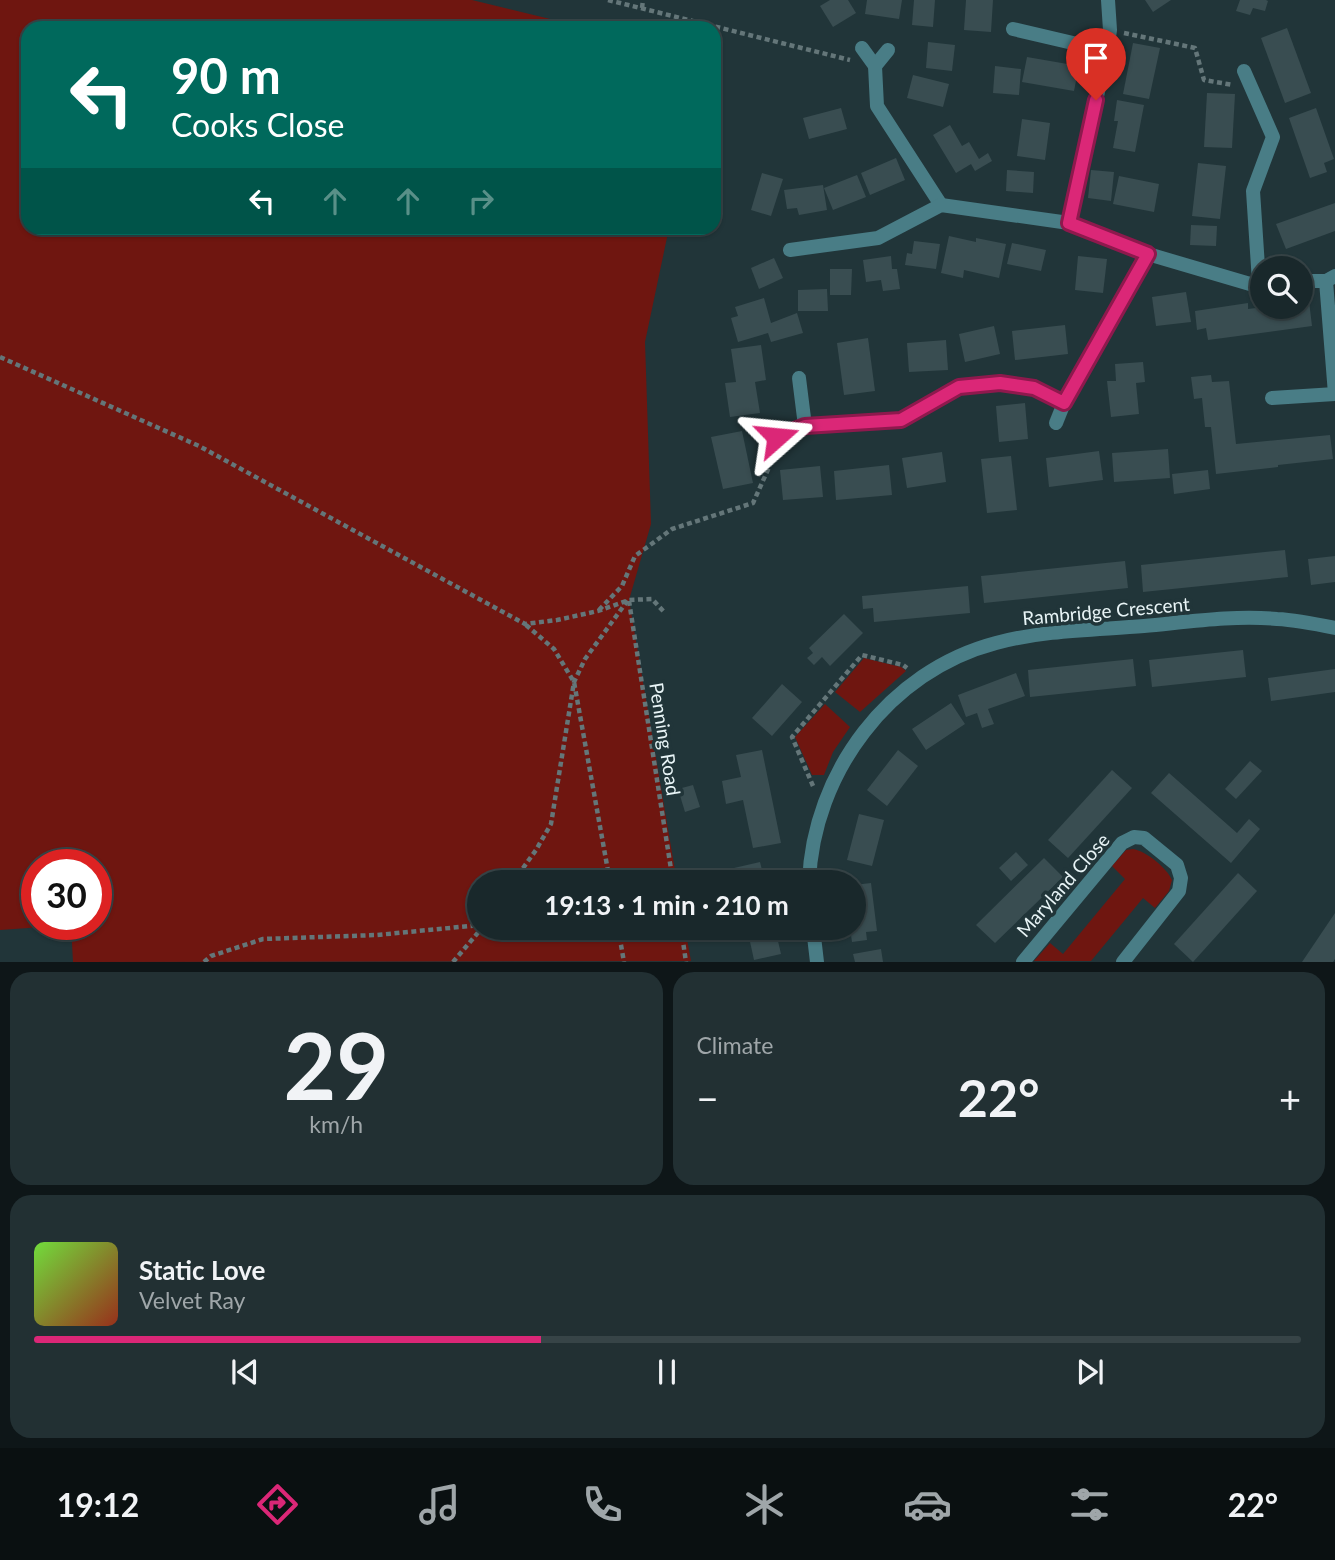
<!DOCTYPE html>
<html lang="en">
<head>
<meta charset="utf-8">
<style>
	body { margin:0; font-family:Lato,sans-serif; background:#223033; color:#f1f3f6; height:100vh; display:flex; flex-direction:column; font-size:26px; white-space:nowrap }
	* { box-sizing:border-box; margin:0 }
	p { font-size:23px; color:#9fa6a9 }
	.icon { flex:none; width:38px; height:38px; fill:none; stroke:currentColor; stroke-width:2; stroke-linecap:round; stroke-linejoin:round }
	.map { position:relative; height:962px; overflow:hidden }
	.drawer { display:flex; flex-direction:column; gap:10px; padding:10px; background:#0e1618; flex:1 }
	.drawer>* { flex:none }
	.hud { position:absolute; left:21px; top:21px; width:700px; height:214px; border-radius:21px; box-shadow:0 2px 5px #0004,0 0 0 2px #374447; background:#00695c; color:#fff; overflow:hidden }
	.controls { position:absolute; left:1250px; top:256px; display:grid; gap:14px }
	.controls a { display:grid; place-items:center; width:63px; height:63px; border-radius:50%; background:#19282b; box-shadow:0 2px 5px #0004,0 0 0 2px #374447; font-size:35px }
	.speed { position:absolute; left:21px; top:849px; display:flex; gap:14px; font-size:35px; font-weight:700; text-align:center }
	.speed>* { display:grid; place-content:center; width:91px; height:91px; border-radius:50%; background:#19282b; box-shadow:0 2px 5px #0004,0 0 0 2px #374447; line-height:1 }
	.speed .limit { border:10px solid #d22; background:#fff; color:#111 }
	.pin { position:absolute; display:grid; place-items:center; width:60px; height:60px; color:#fff; margin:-72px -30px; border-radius:50% 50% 50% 0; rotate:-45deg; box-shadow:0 0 7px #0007 }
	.pin .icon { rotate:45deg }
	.me { position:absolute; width:77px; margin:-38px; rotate:72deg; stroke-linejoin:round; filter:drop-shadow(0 0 5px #0008) }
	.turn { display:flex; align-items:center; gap:24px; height:147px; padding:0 35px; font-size:32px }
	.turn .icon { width:91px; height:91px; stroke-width:2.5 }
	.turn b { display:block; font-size:49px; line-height:60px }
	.lanes { display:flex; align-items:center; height:66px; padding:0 35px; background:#0003; justify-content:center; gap:35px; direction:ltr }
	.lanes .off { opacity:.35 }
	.big { font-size:52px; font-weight:700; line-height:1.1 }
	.drawer .widget { flex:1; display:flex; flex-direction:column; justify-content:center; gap:10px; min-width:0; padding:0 24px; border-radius:21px; background:#223033 }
	.drawer .dial { align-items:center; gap:0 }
	.dial b { font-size:91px; line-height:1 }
	.song { display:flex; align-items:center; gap:21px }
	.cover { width:84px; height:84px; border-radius:10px; background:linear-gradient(135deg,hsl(100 70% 55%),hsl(10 70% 35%)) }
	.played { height:7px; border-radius:4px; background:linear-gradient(90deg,#db2777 40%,#374447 40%) }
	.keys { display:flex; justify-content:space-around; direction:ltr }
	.heat { display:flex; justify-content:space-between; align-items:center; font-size:38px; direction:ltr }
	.drawer .tiles { flex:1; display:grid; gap:10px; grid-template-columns:1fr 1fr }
	.widget:last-child { grid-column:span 2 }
	.trip { position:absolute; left:467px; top:870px; width:399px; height:70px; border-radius:35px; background:#19282b; box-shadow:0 2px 5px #0004,0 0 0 2px #374447; font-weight:700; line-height:70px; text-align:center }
	.dock { display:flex; height:112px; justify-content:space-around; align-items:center; background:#0a1011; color:#9fa6a9 }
	.dock .icon { width:49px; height:49px }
	.dock .selected { color:#db2777 }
	.dock b { font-size:32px; color:#f1f3f6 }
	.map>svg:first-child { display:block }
	.green { fill:#6f1610; fill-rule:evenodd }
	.building { fill:#394d51 }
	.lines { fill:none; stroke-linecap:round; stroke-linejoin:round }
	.path { stroke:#647679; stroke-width:4.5; stroke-dasharray:5 3.5; stroke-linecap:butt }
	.street { stroke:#497d86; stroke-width:14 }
	.route-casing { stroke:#8e194d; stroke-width:18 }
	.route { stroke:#db2777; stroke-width:12 }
	.labels { text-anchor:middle; stroke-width:7; stroke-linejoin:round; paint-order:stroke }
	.street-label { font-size:19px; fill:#e8f4f6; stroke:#213539 }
</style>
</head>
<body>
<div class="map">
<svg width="1335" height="962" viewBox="0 0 1335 962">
	<rect width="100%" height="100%" fill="#213539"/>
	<g class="green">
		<path d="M0 0H472L587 28H28V228H669L645 342 651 524 629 600 677 882H480V928H685L691 961 73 962 71 925 0 930ZM37 864H96V924H37Z"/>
		<path d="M864 658 901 667 906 671 860 712 835 692Z"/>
		<path d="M825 704 850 727 833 752 824 775H812L795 737Z"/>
		<path d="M1133 849C1146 851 1167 868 1172 880L1169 891 1155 908 1143 898 1091 961H1034L1050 943 1063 954 1125 879 1112 866 1126 850Z"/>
	</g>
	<g class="building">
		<path d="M830 0H848L856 13 833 27 820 6Z"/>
		<path d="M867 0H902L899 19 865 14Z"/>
		<path d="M914 0H935L933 27 912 25Z"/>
		<path d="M966 0H993L991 32 964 30Z"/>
		<path d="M1145 0H1171L1153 12Z"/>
		<path d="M1240 0H1266L1268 1 1265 11 1253 8 1250 15 1236 11Z"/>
		<path d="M1287 28 1311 93 1285 103 1261 38Z"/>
		<path d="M928 42 955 45 952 71 926 68Z"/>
		<path d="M1133 43 1160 48 1149 99 1123 94Z"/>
		<path d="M1027 57 1079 66 1074 91 1022 82Z"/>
		<path d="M995 66 1021 69 1019 95 993 93Z"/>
		<path d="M913 75 949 84 943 107 907 98Z"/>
		<path d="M1207 93 1235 94 1232 148 1204 147Z"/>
		<path d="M1117 100 1144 105 1135 152 1113 148 1118 121H1114Z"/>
		<path d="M841 108 847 129 809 139 803 118Z"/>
		<path d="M1316 108 1334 159 1324 163 1327 172 1310 178 1289 118Z"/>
		<path d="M1022 119 1050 123 1045 160 1017 156Z"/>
		<path d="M950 125 962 146 969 142 979 159 988 153 992 161 975 171 971 164 956 173 933 135Z"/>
		<path d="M896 158 905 180 870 195 861 173Z"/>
		<path d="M1198 163 1226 166 1220 219 1192 216Z"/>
		<path d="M1007 170 1034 172 1033 193 1006 191Z"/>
		<path d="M1091 170 1114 172 1111 201 1088 198Z"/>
		<path d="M762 173 783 179 771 216 751 210Z"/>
		<path d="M857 175 866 197 833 210 824 188Z"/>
		<path d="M1119 176 1159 184 1154 212 1113 204Z"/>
		<path d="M823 185 827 210 799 215 797 208 787 209 784 190Z"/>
		<path d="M1335 203V231L1286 249 1276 224Z"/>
		<path d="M1191 225 1217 226 1216 246 1190 245Z"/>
		<path d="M949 236 976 242V238L1006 244 999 278 964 270 963 278 941 273Z"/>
		<path d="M914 241 940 244 936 269 905 265 907 253 912 254Z"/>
		<path d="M1012 243 1046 250 1041 271 1007 264Z"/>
		<path d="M891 256 892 269H897L900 289 883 291 881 280 866 282 863 260Z"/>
		<path d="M1078 256 1107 259 1103 293 1075 290Z"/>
		<path d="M774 258 783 278 759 289 751 268Z"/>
		<path d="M830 269H852L851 295H830Z"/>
		<path d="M827 289 828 311H798V290Z"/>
		<path d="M1186 292 1191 322 1156 326 1152 297Z"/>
		<path d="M764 298 771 323 797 313 803 333 771 342 768 333 738 342 731 318 738 316 735 307Z"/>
		<path d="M1309 301 1312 326 1208 340 1206 328 1197 330 1195 311 1248 303V309L1272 306H1300V302Z"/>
		<path d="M1065 325 1068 354 1015 360 1012 331Z"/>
		<path d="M994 326 1000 354 965 362 959 334Z"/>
		<path d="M868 338 875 391 844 395 837 343Z"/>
		<path d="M946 340 948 370 909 372 907 343Z"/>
		<path d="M761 345 766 380 755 382 760 413 730 417 725 383 736 382 731 349Z"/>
		<path d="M1143 362 1145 382 1136 383 1139 414 1111 417 1107 381H1116L1115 364Z"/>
		<path d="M1211 375 1212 382 1229 381 1236 444 1330 435 1333 459 1278 465V467L1216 474 1211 427H1205L1202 398 1194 399 1191 377Z"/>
		<path d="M1025 403 1028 439 999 442 996 406Z"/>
		<path d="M742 431 753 483 723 489 711 437Z"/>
		<path d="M1168 449 1170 478 1114 482 1112 453Z"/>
		<path d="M1099 451 1103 480 1049 487 1046 458Z"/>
		<path d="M942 452 946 482 907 488 902 458Z"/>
		<path d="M1011 456 1017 510 987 513 981 459Z"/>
		<path d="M889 465 892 495 836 500 834 471Z"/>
		<path d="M820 466 823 497 783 500 780 470Z"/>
		<path d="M1208 470 1210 489 1174 494 1172 474Z"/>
		<path d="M1285 550 1288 577 1143 592 1141 565Z"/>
		<path d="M1335 556V582L1311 585 1308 559Z"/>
		<path d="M1125 561 1128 588 984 603 981 576Z"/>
		<path d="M968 586 970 613 874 622 873 608 863 609 862 596Z"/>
		<path d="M844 614 863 633 830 666 822 657 814 665 807 658 813 653 809 648Z"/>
		<path d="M1243 650 1246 677 1152 687 1149 660Z"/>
		<path d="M1133 659 1136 686 1030 697 1028 670Z"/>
		<path d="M1335 669V692L1271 701 1268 678Z"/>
		<path d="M1016 673 1025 696 988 709 994 724 982 728 977 713 966 717 958 695Z"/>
		<path d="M782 684 802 702 772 736 752 718Z"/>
		<path d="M951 703 965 724 926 750 912 729Z"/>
		<path d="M762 750 781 843 753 848 743 800 726 804 722 781 741 777 736 755Z"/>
		<path d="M898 750 918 766 887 806 867 790Z"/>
		<path d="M1250 761 1262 771 1236 799 1225 789Z"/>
		<path d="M1112 770 1132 788 1068 858 1048 840Z"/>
		<path d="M1169 773 1237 833 1249 819 1260 829 1231 863 1151 793Z"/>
		<path d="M693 785 700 807 685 812 678 789Z"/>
		<path d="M859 814 884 820 872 866 847 860Z"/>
		<path d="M1016 852 1028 865 1011 881 999 868Z"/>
		<path d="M1044 858 1063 877 995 943 976 925Z"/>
		<path d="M760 862 765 882H737L734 868Z"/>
		<path d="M1238 873 1257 891 1193 962 1174 944Z"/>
		<path d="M871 883 877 931 866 932 867 940 852 942 850 928H854V885Z"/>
		<path d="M1335 913V959L1333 962H1302Z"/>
		<path d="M747 928H775L781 954 754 960Z"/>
		<path d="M881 949 883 962H855L853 954Z"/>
	</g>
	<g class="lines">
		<g class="path">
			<path d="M608 0 850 60"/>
			<path d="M642 8 643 0"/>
			<path d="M1124 33 1195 48 1204 80 1233 85"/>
			<path d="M0 357 199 446 525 624 557 620 598 611 629 600 652 599 665 613"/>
			<path d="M629 601 673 882"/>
			<path d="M599 610 622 586 635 556 672 529 753 503 775 454"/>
			<path d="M526 625 554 649 574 682 610 882"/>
			<path d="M813 786 792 737 862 655 903 665 907 668"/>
			<path d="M513 882 536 850 551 824 574 682 585 659 628 600"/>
			<path d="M618 928 624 962"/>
			<path d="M681 928 686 962"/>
			<path d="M204 962 211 956 263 939 377 935 480 925"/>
			<path d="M453 962 482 928"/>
		</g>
		<g class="street">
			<path d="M1013 29 1107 51"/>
			<path d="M862 48 875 66"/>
			<path d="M888 50 875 66 877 106 941 205"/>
			<path d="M1244 71 1273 137 1253 191 1259 282"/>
			<path d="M1069 223 1107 51 1110 30 1108 0"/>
			<path d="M790 250 878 238 941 205 1069 223 1148 254 1250 284 1262 282"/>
			<path d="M1300 281H1326L1335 276"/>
			<path d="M799 378 805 426"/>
			<path d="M1272 398 1335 394 1326 281"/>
			<path d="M1056 423 1064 403"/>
			<path d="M777 437 805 426 901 420 959 387 1000 383 1034 388 1064 403 1148 254"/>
			<path d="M809 882C813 773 889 671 996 643 1044 630 1095 630 1144 626 1188 622 1233 615 1277 619 1296 620 1316 624 1335 628"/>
			<path d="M813 928 817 962"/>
			<path d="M1023 962 1122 843 1134 837 1144 838 1177 865 1181 878 1179 891 1123 962"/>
		</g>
	</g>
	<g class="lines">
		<g class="route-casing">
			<path id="route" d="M777 437 805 426 901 420 959 387 1000 383 1034 388 1064 403 1148 254 1069 223 1096 100"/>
		</g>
		<use href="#route" class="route"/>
	</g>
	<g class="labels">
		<g class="street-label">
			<text transform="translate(1106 611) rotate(-5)" y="7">Rambridge Crescent</text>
			<text transform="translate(665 739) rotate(81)" y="7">Penning Road</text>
			<text transform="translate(1063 885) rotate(-49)" y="7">Maryland Close</text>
		</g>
	</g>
</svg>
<div class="controls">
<a><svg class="icon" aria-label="search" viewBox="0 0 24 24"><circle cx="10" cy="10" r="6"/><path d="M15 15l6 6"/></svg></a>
</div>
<div class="speed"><div class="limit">30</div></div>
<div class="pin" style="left:1096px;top:100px;background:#d93025"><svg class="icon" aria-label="arrive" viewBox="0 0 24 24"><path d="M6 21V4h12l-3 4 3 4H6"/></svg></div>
<svg class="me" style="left:777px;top:437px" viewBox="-20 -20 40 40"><path d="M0-17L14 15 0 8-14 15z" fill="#db2777" stroke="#fff" stroke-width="4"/></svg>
<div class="trip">19:13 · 1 min · 210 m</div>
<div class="hud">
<div class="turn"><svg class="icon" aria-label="left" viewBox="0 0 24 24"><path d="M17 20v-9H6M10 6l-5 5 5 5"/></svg><div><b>90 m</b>Cooks Close</div></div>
<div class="lanes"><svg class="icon" aria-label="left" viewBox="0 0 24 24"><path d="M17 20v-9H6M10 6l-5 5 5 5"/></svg><svg class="icon off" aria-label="ahead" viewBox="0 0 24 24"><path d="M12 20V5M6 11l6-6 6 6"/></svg><svg class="icon off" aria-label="ahead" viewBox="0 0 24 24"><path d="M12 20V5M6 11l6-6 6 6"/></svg><svg class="icon off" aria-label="right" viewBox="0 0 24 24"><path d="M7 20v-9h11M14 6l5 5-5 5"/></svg></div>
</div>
</div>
<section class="drawer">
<div class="tiles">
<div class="widget dial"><b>29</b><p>km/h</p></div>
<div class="widget"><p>Climate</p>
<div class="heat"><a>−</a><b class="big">22°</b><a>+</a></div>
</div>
<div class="widget">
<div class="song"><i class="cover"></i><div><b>Static Love</b><p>Velvet Ray</p></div></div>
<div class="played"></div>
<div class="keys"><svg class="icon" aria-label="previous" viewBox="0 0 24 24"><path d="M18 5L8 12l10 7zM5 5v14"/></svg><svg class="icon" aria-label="pause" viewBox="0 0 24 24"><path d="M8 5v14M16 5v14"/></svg><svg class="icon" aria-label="next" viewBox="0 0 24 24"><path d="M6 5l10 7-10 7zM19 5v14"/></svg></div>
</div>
</div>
</section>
<nav class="dock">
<b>19:12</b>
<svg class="icon selected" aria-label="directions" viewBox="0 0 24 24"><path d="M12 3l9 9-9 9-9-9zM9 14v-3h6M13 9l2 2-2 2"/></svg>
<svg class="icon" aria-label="music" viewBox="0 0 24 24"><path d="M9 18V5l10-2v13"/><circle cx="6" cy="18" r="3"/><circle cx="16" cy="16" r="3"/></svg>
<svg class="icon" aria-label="phone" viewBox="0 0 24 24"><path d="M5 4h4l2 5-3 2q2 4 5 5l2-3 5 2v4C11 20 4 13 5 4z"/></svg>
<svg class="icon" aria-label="climate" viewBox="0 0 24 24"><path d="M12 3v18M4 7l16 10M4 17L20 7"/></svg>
<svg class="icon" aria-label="car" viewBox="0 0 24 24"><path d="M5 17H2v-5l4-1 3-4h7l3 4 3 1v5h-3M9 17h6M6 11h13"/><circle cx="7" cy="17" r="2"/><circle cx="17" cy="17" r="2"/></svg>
<svg class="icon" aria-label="filters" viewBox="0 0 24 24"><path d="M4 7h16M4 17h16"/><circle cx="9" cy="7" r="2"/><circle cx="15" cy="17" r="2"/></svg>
<b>22°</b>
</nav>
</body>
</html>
